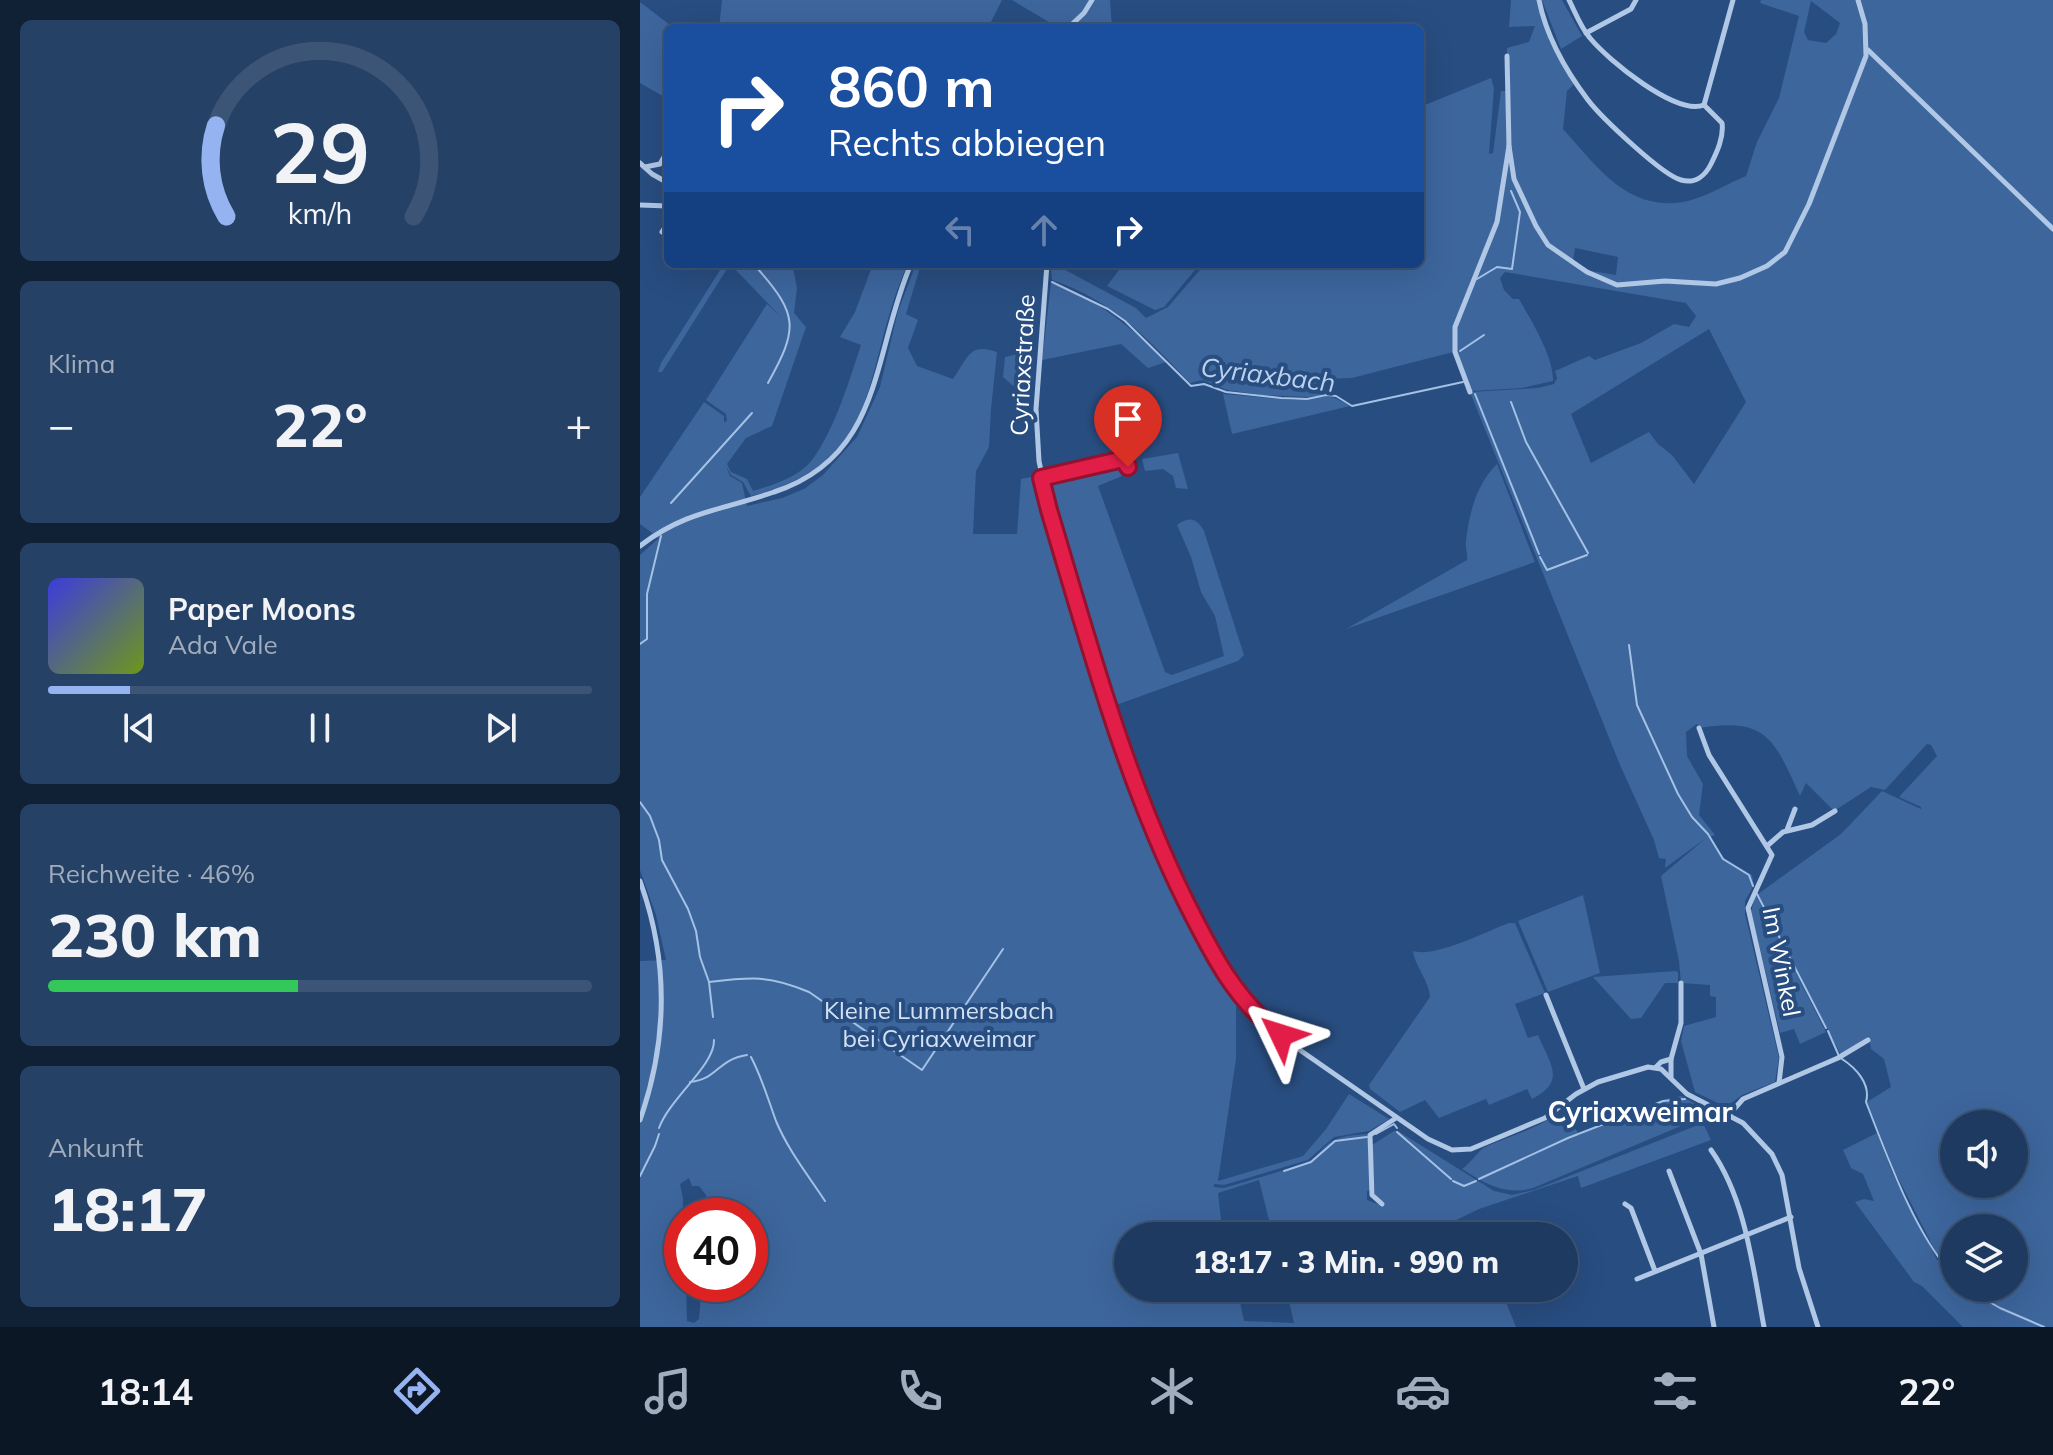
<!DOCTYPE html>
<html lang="de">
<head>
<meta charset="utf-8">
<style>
	body { margin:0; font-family:Mulish,sans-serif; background:#264166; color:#f1f3f6; height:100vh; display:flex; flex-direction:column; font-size:30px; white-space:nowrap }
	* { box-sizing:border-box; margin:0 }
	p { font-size:26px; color:#a1adbd }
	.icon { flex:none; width:44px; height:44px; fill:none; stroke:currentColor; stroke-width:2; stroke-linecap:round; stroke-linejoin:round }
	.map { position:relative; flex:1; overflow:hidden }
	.drawer { display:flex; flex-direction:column; gap:20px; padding:20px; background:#102035; width:640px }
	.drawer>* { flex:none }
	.guide { position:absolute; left:24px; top:24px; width:760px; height:244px; border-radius:12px; box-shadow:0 8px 32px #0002,0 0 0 2px #3c5475; background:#1a4fa0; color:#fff; overflow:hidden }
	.tools { position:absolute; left:1300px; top:1110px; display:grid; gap:16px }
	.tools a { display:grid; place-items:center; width:88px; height:88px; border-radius:50%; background:#1e3a60; box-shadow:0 8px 32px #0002,0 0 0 2px #3c5475; font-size:40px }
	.speed { position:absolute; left:24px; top:1198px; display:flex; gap:16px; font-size:40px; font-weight:700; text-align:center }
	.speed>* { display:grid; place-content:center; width:104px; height:104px; border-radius:50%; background:#1e3a60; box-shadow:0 8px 32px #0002,0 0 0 2px #3c5475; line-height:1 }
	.speed .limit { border:12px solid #d22; background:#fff; color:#111 }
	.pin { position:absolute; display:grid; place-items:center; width:68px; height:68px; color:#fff; margin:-82px -34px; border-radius:50% 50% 50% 0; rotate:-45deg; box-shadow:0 0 8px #0007 }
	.pin .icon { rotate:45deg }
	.me { position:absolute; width:88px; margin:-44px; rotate:311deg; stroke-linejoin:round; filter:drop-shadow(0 0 6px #0008) }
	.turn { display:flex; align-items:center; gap:28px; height:168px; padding:0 32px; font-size:36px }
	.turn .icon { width:104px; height:104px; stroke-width:2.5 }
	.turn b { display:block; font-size:56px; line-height:68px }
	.lanes { display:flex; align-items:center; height:76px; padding:0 32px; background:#0003; justify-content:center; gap:40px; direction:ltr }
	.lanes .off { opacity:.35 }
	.big { font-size:60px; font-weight:800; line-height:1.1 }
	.drawer .tile { flex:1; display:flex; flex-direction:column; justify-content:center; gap:12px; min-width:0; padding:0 28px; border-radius:12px; background:#264166 }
	.drawer .dial { align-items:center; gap:0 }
	.dial svg { height:208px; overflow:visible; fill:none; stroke:#3c5475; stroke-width:7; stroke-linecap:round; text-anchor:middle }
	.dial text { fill:#f1f3f6; stroke:none }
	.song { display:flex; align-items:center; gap:24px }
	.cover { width:96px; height:96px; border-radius:12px; background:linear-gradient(135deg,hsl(240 70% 55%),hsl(80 70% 35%)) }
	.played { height:8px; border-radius:4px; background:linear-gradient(90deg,#95b2f1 15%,#3c5475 15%) }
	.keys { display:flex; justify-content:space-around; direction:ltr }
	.heat { display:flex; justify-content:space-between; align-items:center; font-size:44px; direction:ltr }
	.charge { height:12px; border-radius:6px; background:linear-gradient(90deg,#34c759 46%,#3c5475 0) }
	.trip { position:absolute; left:474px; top:1222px; width:464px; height:80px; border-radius:40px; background:#1e3a60; box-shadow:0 8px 32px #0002,0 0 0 2px #3c5475; font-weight:800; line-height:80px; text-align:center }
	.dock { display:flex; height:128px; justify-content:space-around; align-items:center; background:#0c1726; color:#a1adbd }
	.dock .icon { width:56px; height:56px }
	.dock .active { color:#95b2f1 }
	.dock b { font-size:36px; color:#f1f3f6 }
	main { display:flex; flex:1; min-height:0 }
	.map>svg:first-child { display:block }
	.green { fill:#3d669d; fill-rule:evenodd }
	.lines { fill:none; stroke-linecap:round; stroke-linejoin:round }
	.stream { stroke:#a4c1e6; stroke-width:2 }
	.minor { stroke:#b0c7e5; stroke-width:5 }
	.route-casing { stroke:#92132f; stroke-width:20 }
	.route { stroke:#e11d48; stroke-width:14 }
	.labels { text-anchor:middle; stroke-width:8; stroke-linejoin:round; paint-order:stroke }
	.street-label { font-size:24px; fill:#fff; stroke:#284d80 }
	.park-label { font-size:24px; fill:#d2e1f4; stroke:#284d80 }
	.water-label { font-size:26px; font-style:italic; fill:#bbd1ed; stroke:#284d80 }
	.quarter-label { font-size:28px; font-weight:bold; fill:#fff; stroke:#284d80 }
</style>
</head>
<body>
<main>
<section class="drawer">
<div class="tile dial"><svg viewBox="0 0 100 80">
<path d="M14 69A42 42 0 1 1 86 69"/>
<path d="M14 69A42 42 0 0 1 10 34" stroke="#95b2f1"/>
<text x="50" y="56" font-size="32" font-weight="700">29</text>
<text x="50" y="72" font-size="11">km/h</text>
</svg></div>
<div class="tile"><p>Klima</p>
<div class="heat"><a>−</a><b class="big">22°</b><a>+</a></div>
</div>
<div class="tile">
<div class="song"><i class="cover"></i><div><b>Paper Moons</b><p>Ada Vale</p></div></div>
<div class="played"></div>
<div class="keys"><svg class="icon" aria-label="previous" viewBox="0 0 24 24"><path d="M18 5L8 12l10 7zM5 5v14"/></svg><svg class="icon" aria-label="pause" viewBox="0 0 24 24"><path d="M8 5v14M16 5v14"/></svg><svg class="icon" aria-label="next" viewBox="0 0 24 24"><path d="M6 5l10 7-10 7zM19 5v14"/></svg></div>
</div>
<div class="tile"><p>Reichweite · 46%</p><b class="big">230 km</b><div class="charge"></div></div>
<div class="tile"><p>Ankunft</p><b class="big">18:17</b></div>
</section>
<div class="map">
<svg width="1413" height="1327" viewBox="0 0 1413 1327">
	<rect width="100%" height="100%" fill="#284d80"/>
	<g class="green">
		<path d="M82 0H362L348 28H79Z"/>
		<path d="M372 0H470L472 28H419Z"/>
		<path d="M871 0H898L909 41 934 84 927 91 923 129C957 166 986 211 1043 202 1063 199 1086 184 1106 176L1117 142 1139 98 1159 16 1120 3 1121 0H1413V1327H1323L1282 1286 1274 1282 1215 1202 1224 1199 1234 1201 1223 1174 1211 1168 1203 1150 1237 1133 1252 1172 1297 1260 1301 1262 1255 1172 1227 1102 1251 1087 1244 1059 1231 1049 1229 1036 1201 1055 1118 894 1201 834 1242 791 1281 809V807L1259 797 1297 756 1291 745 1287 744 1245 790 1231 787 1194 811 1166 783 1160 796C1134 739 1127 717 1059 728L1057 724 1046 732 1047 756 1063 784 1059 815 1075 835 1070 837 1084 858 1112 875 1114 885 1105 901V914L1139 1058 1135 1082 1102 1095 1086 1107 1055 1092 1041 1041 1044 1026 1076 1017V997L1070 996V985L1041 983 1039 961 1021 876 1066 838 1025 868 1026 859 1019 858 1014 840 980 765 830 392 898 388 914 384 917 378 915 371 949 356 955 360 1001 343 1034 324 1049 327 1056 316 1046 303 865 272 860 278 864 290 873 299H879C891 320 914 357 913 381L882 388 832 391 817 351 712 378 688 379 685 384 690 394 667 397 622 395 587 390 563 380 550 383C507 338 474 301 412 280L411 267 416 265 496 308 506 318 528 307 565 264H780V107L851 78 854 88 849 154 853 153 861 91H867V48L889 42 895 26 869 27ZM1171 1 1200 23 1196 34 1186 43 1168 40 1164 32ZM935 248 978 257 976 275 951 271 933 261ZM1069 329 1106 402 1054 484 1032 455 1018 444 1009 432 951 463 931 414ZM1314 1124H1374V1184H1314ZM1314 1228H1374V1288H1314Z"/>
		<path d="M902 0H922L942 36 921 49Z"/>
		<path d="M0 2 34 28H28V99L0 83Z"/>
		<path d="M84 264H90L22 372H18L21 363Z"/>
		<path d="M94 264 153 268 157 288 154 313 166 327 132 426 106 438 87 464 91 472 107 479 113 491C133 485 159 477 172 460 195 429 209 381 221 345L200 337 215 312 233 264H268C220 367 249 461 111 496L103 482 91 475 86 466 90 476 102 483 107 506 142 498 164 489 183 475 217 437 240 387 258 311 276 264H281L266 314 278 320 268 348 277 366 313 379C328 358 329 342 357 352L351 409 349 447 336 471 333 534H377L381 479 396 476 473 733 495 796 563 949 596 998V1059L578 1181 663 1156 686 1129 709 1094 749 1119 729 1131 694 1137 668 1160 584 1185 574 1184V1187L584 1188 661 1165C673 1161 679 1152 688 1144 700 1135 715 1135 729 1134L731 1190 727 1191V1200L743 1206 735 1197 732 1145 754 1131H758L854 1191 872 1195 894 1190 1063 1123 1071 1140 941 1188 938 1176 839 1209 804 1226 802 1236H633L619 1180 578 1193 583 1236H488V1288H597L604 1321 654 1323 646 1288H856L863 1295 876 1327H0V961L26 960 16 915 0 870V555L19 538 0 524V497L64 402 84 416V422L87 421 86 414 66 400 127 304 141 317 92 266ZM49 1178 52 1186H59L66 1195 69 1216H110V1284H67L61 1295 59 1319 54 1323 47 1321 46 1284H42L43 1199 40 1184Z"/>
		<path d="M475 264H560L524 307 515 310 467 286 479 270Z"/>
		<path d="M411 283C457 299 493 328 526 362L508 368 481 344 402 360Z"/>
		<path d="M378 354 385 357 389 365 383 411 379 412V391L363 377 365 357Z"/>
		<path d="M583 394 654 400 685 396 695 398 710 406 592 434Z"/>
		<path d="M538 453 548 489 536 488 533 476 523 469 505 471 502 459Z"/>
		<path d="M466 464 474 465 482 476 458 486 525 672 532 675 584 656 575 616 561 592 551 557 537 525C549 516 557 518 564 531L604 655 598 661 479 704 470 697 414 512 407 482Z"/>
		<path d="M857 464 895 562 706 629 827 560C828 554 825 548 826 541 829 513 837 483 857 464Z"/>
		<path d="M943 895 960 973 908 992 878 921Z"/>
		<path d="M1116 895 1186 1032 1160 1044 1154 1029 1140 1033 1111 911Z"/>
		<path d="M869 923H875L905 993 875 1004 888 1038 898 1035C910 1064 927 1081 892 1099L887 1089 849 1105 846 1099 799 1118 785 1100 760 1112 730 1089 729 1085 790 997C789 980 775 967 773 951 796 958 847 931 869 923Z"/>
		<path d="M1035 971 1038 972V983H1025L1001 1018 991 1019 953 977Z"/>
		<path d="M1041 1096 1072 1113 893 1188C865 1196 846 1184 822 1169 831 1163 838 1151 845 1147 869 1136 895 1130 917 1114L924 1129 934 1126 939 1135 1026 1099Z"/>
	</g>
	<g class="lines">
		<g class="stream">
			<path d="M117 268C159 315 158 329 128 383"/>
			<path d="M837 279 857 267 872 269 880 212 871 191"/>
			<path d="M412 282 468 309 485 321 551 386 564 384 586 392 641 398 667 399 686 395 696 396 712 406 823 382"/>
			<path d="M820 351 844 335"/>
			<path d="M835 394 899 554"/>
			<path d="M871 402 886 442 948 553"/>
			<path d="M31 503 112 413"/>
			<path d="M900 557 907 570 947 555"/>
			<path d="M0 644 7 639V594L21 536"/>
			<path d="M989 645 997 705 1038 794 1052 817 1068 834 1083 859 1109 875 1113 886"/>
			<path d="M0 802 10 816 19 840 22 860 48 909 56 931 60 957 69 982 73 1017"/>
			<path d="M1117 894 1186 1028"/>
			<path d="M69 982C111 977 129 975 169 992L282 1070 363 949"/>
			<path d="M1188 1031 1199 1056"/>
			<path d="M111 1057C122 1078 128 1099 136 1121 148 1150 168 1175 185 1201"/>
			<path d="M1202 1059C1216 1068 1231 1084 1226 1102 1248 1158 1274 1232 1314 1277"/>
			<path d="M50 1082C80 1078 76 1060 107 1055"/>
			<path d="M19 1128C30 1098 75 1065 74 1040"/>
			<path d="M757 1132 811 1179"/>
			<path d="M736 1134 754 1124 757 1128"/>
			<path d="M644 1171 671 1162 695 1141 727 1137"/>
			<path d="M0 1176 15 1146 19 1134"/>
			<path d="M839 1179 928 1138 1023 1101 1045 1099"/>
			<path d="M813 1181 824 1186 836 1181"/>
			<path d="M1325 1288 1360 1308 1404 1327"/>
		</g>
		<g class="minor">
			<path d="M899 0C906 35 926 71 948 100 961 117 1022 175 1041 180 1055 184 1065 176 1071 164 1077 152 1084 137 1082 123L1064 105"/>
			<path d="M929 0C935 12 941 28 950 38 968 60 1036 116 1064 105"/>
			<path d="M428 28 444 13 452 0"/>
			<path d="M946 33 991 9 996 0"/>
			<path d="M1228 50 1413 229"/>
			<path d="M1064 105 1093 0"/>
			<path d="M869 146 874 179 896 226 908 245 947 272 977 285 1025 281 1076 284 1100 278 1127 266 1145 252 1169 204 1226 56 1225 24 1218 0"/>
			<path d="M0 163 12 174 28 183"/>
			<path d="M5 167 20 164 28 150"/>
			<path d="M0 205 28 206"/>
			<path d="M22 232 28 223"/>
			<path d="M407 264 396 409 399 461 409 510 485 759 532 872 579 967 593 989 618 1017 654 1046 788 1139 812 1150 831 1149 905 1118 936 1094 958 1082 1008 1067 1021 1069 1047 1094 1103 1123 1132 1154 1142 1175 1159 1268 1178 1327"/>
			<path d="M830 392 815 352V327L857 222 869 146 867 56"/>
			<path d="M401 478 479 460H484L488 467"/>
			<path d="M0 546C45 511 83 510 134 492 244 456 232 353 271 264"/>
			<path d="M1059 728 1069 755 1132 855 1108 908 1142 1057 1139 1083"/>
			<path d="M1147 830 1155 809"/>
			<path d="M1127 846 1143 832 1172 825 1195 811"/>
			<path d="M0 881C29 961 28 1040 0 1120"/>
			<path d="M906 995 944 1089"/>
			<path d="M1016 1067 1021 1062 1031 1059"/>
			<path d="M1031 1077V1059L1041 1023V983"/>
			<path d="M1089 1115 1103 1099 1198 1058 1228 1040"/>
			<path d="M1071 1150C1106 1199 1113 1269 1124 1327"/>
			<path d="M1029 1171 1061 1254 1074 1327"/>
			<path d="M742 1204 732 1195 730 1135 756 1118"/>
			<path d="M985 1204 991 1208 1015 1271"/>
			<path d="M997 1279 1151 1217"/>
		</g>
	</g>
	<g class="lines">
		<g class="route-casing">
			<path id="route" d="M488 467 484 460H479L401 478 409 510C449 643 484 777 546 902 572 954 595 1000 641 1035"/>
		</g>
		<use href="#route" class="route"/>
	</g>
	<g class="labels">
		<g class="street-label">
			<text transform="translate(383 365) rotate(-87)" y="8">Cyriaxstraße</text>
			<text transform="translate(1141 962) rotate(79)" y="8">Im Winkel</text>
		</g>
		<g class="park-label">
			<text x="299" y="1019">Kleine Lummersbach<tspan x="299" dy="28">bei Cyriaxweimar</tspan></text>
		</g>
		<g class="water-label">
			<text transform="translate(628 375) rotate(7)" y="9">Cyriaxbach</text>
		</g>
		<g class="quarter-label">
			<text x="1000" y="1122">Cyriaxweimar</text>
		</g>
	</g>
</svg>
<div class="tools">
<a><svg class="icon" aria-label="sound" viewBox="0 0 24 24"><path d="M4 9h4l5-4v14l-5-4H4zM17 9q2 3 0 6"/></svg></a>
<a><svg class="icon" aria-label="layers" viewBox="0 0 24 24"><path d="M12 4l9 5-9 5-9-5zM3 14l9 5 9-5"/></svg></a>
</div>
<div class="speed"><div class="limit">40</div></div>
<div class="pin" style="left:488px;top:467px;background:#d93025"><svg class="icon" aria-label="arrive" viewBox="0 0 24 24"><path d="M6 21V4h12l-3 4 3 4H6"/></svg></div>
<svg class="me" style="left:641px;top:1035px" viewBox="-20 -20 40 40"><path d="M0-17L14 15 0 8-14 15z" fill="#e11d48" stroke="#fff" stroke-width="4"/></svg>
<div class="trip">18:17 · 3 Min. · 990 m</div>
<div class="guide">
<div class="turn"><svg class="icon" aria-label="right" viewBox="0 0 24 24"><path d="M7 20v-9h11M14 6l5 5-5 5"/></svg><div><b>860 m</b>Rechts abbiegen</div></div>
<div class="lanes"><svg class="icon off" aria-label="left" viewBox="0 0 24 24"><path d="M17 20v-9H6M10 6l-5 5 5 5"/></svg><svg class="icon off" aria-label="ahead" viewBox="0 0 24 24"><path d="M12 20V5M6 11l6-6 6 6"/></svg><svg class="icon" aria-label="right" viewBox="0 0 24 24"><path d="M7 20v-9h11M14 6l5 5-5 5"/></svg></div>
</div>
</div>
</main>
<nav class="dock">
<b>18:14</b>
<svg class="icon active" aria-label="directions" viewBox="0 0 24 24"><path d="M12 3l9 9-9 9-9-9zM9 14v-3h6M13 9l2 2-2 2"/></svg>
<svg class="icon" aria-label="music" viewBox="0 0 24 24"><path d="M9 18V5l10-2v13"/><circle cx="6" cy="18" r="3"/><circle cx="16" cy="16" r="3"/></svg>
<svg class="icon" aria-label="phone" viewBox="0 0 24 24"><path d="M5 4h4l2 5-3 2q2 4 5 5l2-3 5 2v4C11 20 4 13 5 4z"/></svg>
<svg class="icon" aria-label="climate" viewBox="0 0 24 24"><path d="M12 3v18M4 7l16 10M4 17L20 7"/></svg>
<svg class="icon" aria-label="car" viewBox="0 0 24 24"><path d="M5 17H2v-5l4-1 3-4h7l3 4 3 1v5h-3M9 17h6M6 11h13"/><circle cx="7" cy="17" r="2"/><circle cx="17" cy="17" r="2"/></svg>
<svg class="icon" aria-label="filters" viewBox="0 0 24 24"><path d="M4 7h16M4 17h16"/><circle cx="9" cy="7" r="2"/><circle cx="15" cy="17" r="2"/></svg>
<b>22°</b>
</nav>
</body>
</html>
